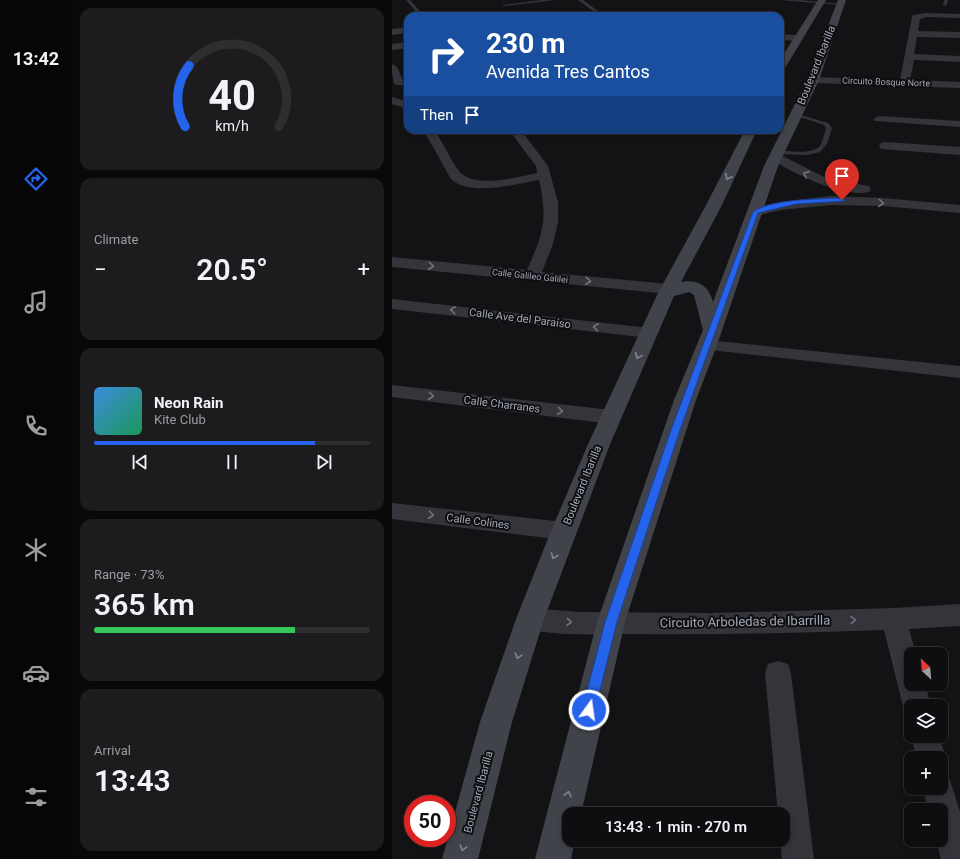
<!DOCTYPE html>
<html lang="en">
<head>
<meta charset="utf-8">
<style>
	body { margin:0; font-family:Roboto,sans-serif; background:#1c1c1e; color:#f1f3f6; height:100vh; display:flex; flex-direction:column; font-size:15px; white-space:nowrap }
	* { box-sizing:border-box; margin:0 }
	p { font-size:13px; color:#9b9c9f }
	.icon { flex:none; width:22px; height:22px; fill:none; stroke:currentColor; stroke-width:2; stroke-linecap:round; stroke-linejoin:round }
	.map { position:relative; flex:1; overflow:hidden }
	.details { display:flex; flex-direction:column; gap:8px; padding:8px; background:#080809; width:320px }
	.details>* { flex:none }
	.hud { position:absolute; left:12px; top:12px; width:380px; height:122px; border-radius:12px; box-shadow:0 2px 6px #0003,0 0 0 1px #2e2e30; background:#1a4fa0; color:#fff; overflow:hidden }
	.needle { width:26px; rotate:334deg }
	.tools { position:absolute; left:512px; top:647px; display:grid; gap:8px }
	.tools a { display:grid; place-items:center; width:44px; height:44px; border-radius:8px; background:#0e0e10; box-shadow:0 2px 6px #0003,0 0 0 1px #2e2e30; font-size:20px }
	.speed { position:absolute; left:12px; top:795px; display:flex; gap:8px; font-size:20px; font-weight:700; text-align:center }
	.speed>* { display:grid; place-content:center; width:52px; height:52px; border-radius:50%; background:#0e0e10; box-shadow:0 2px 6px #0003,0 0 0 1px #2e2e30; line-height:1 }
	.speed .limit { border:6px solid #d22; background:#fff; color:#111 }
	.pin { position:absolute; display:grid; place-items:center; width:34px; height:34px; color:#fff; margin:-41px -17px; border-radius:50% 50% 50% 0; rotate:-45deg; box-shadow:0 0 4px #0007 }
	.pin .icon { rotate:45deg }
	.me { position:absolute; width:44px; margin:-22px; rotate:14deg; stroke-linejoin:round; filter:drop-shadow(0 0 3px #0008) }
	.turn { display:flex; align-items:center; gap:14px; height:84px; padding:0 16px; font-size:18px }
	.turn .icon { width:52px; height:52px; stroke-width:2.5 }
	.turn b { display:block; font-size:28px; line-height:34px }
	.then { display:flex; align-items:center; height:38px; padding:0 16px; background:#0003; gap:8px; font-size:15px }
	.big { font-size:30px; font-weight:600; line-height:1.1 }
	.details .widget { flex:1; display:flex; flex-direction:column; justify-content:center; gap:6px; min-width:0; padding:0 14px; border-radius:12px; background:#1c1c1e }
	.details .dial { align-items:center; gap:0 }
	.dial svg { height:104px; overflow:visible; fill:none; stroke:#2e2e30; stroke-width:7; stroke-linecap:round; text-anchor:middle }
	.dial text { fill:#f1f3f6; stroke:none }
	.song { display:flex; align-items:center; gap:12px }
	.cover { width:48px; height:48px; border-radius:6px; background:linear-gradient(135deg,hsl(210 70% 55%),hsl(150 70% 35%)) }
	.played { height:4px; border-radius:2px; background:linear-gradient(90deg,#2563eb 80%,#2e2e30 80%) }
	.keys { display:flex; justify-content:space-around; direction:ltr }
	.heat { display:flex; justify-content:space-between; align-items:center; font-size:22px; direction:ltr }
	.charge { height:6px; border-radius:3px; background:linear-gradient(90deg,#34c759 73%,#2e2e30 0) }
	.trip { position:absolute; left:170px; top:807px; width:228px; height:40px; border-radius:12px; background:#0e0e10; box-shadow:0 2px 6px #0003,0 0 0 1px #2e2e30; font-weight:600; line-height:40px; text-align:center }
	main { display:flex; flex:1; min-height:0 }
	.tab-bar { display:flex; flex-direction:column; width:72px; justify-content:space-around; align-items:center; background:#060606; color:#9b9c9f }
	.tab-bar .icon { width:28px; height:28px }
	.tab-bar .selected { color:#2563eb }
	.tab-bar b { font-size:18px; color:#f1f3f6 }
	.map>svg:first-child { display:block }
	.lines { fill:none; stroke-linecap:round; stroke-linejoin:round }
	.service { fill:#34343a; fill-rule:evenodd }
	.minor { fill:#34343a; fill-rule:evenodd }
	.secondary { fill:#41434a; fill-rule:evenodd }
	.oneway { stroke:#71747f }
	.oneway2 { stroke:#818591 }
	.route { fill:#2563eb; stroke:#184099 }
	.labels { text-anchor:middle; stroke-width:4; stroke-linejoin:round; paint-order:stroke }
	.far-street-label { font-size:9px; fill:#a3a8b7; stroke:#0e0e10 }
	.street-label { font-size:11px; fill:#a3a8b7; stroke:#0e0e10 }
	.near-street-label { font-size:13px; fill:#a3a8b7; stroke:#0e0e10 }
</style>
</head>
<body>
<main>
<nav class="tab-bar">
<b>13:42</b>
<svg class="icon selected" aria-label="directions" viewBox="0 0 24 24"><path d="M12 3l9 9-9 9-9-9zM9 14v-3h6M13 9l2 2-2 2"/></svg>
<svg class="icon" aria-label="music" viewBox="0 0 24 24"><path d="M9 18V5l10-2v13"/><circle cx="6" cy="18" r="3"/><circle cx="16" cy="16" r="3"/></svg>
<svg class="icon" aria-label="phone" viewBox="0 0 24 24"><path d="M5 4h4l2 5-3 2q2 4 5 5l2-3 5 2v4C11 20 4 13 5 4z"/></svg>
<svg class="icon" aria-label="climate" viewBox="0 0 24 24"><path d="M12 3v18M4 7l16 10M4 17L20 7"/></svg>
<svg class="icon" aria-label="car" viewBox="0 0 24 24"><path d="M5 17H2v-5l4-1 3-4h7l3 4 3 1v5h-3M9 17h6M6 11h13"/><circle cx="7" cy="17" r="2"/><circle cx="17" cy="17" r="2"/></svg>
<svg class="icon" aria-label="filters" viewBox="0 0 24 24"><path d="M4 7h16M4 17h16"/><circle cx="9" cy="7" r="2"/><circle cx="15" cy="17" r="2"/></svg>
</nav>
<section class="details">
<div class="widget dial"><svg viewBox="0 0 100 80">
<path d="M14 69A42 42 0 1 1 86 69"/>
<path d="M14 69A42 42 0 0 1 17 22" stroke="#2563eb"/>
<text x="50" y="56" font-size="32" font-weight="700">40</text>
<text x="50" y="72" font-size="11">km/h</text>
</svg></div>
<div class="widget"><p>Climate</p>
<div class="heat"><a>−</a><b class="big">20.5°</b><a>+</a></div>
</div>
<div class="widget">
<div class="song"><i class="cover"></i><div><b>Neon Rain</b><p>Kite Club</p></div></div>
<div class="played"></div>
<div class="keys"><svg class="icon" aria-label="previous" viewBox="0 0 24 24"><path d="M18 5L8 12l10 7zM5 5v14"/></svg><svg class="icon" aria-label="pause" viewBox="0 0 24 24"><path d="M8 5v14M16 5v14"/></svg><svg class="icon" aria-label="next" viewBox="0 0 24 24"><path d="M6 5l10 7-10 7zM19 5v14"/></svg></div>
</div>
<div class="widget"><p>Range · 73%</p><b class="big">365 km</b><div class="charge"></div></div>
<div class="widget"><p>Arrival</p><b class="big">13:43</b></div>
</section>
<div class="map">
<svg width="568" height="859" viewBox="0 0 568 859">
	<rect width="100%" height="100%" fill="#131315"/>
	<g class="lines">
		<g class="service">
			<path d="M14 0H18L32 16H28Z"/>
			<path d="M150 0H164L112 6 110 5Z"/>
			<path d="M186 0H191L213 16H208Z"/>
			<path d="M388 0H407L450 4 448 5Z"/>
			<path d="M552 0H556L554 6 551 5Z"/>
			<path d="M402 113 436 123 440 128 435 144 428 152 415 155 385 154 382 152 385 150C395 151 421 155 428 146 431 141 432 134 434 128L432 125 402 115Z"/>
		</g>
		<g class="minor">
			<path d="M534 13 568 14V18L534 17 528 19 526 31 568 32V38L525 37 522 54 568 56V62L522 60 518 80 568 82V88L421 83 416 80 421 77 508 80 520 17 521 15Z"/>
			<path d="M16 27V33L0 35V29Z"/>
			<path d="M388 34 405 35 409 38 405 41 388 40Z"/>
			<path d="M16 42V48L0 50V44Z"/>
			<path d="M0 64 5 67 12 83 11 85H3C0 78 0 72 0 64Z"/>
			<path d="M0 97 16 102V109L0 104Z"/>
			<path d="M487 116 568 121V127L483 121 481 119Z"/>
			<path d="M31 130H43C49 140 63 168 70 174 88 188 126 177 145 173L144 166 117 130H129L156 166 166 202V222L161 244 150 272 277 284 283 286 285 289 283 292 277 294 0 267V257L135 270C151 234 156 220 147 180 124 184 78 197 59 179 56 175 54 169 51 165 45 153 38 142 31 130Z"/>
			<path d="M493 142 568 147V155L489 149 487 146 489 143Z"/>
			<path d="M383 152 430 176 449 181 477 186 479 189 477 192C451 198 400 173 379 159L377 156 379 153Z"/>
			<path d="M439 196 491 198 568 205V213L491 206 439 205 389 210 364 216 359 215 357 212 359 209 389 202Z"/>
			<path d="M0 299 257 328 263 329 266 333 263 337 257 338 0 309Z"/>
			<path d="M315 340 568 366V378L309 349 306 345 309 341Z"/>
			<path d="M0 385 219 410 226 412 229 417 226 422 219 424 0 397Z"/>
			<path d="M0 503 172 522 180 525 183 531 180 537 172 540 0 519Z"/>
			<path d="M568 604V626L517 629 524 654H519V684H533L539 706H519V717L515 715 511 706 492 630C407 633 322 635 237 634 207 634 157 637 129 627L125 619 129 611 138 608 187 612 321 613 502 608Z"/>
			<path d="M386 661 396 664 399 673 422 859H390L388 840H391V814H386L373 673 376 664Z"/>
			<path d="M519 735 547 736 554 758 549 768V758H524Z"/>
			<path d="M549 774 557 777 568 812V859H549L544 840H549V810H536L531 788H549Z"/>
		</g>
		<g class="secondary">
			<path d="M426 0H434L393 68 388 71V60Z"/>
			<path d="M446 0H454L427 80 386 166 325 345 304 400 233 622 189 814H177V840H183L179 859H143L205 622 282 400 311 330 302 295 297 292 282 296 219 442 152 619 120 722 86 859H50L88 722 124 619 159 531 197 442 266 293 313 207 353 130H365L329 207 289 282C306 279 317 286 321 302L372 166 415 80Z"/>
		</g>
	</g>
	<defs><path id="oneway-chevron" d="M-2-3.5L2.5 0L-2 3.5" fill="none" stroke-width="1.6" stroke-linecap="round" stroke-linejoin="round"/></defs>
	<g class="oneway">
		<use href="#oneway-chevron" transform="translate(414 174) rotate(-156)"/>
		<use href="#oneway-chevron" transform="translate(489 203) rotate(5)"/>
		<use href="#oneway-chevron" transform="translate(39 266) rotate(6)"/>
		<use href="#oneway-chevron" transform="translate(196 281) rotate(5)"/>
		<use href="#oneway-chevron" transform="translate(61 310) rotate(-174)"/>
		<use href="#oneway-chevron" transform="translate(204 327) rotate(-173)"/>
		<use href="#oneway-chevron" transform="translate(39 396) rotate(7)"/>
		<use href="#oneway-chevron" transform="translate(168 411) rotate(7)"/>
		<use href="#oneway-chevron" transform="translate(39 515) rotate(7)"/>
		<use href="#oneway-chevron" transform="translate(461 620) rotate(-2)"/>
		<use href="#oneway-chevron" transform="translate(177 622) rotate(5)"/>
	</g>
	<g class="oneway2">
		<use href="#oneway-chevron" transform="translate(336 177) rotate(117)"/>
		<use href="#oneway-chevron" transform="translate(246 356) rotate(114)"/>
		<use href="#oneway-chevron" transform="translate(162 556) rotate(111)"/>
		<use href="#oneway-chevron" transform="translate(126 656) rotate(108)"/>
		<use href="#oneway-chevron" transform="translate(176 794) rotate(-76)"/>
		<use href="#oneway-chevron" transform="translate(71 848) rotate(105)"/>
	</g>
	<path class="route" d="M450 198 453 200 452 201 404 204 366 213 288 430 225 622 203 710 201 714 197 716 192 714 190 710 213 622 279 430 361 212C378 199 427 199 450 198Z"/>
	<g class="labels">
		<g class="far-street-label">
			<text transform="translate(494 82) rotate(2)" y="3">Circuito Bosque Norte</text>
			<text transform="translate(138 276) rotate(6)" y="3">Calle Galileo Galilei</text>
		</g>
		<g class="street-label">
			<text transform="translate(424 65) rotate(-68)" y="4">Boulevard Ibarilla</text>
			<text transform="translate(128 318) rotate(7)" y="4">Calle Ave del Paraíso</text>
			<text transform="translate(110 404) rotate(7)" y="4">Calle Charranes</text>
			<text transform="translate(190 485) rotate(-68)" y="4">Boulevard Ibarilla</text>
			<text transform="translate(86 521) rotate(7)" y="4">Calle Colines</text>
			<text transform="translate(86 792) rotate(-75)" y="4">Boulevard Ibarilla</text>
		</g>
		<g class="near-street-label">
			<text transform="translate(353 621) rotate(-1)" y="5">Circuito Arboledas de Ibarrilla</text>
		</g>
	</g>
</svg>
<div class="tools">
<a><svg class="needle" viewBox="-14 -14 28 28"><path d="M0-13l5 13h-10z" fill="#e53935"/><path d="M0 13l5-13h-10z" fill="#9b9c9f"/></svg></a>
<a><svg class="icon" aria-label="layers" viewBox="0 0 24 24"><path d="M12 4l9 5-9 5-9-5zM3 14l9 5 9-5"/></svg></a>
<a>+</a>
<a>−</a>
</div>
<div class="speed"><div class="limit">50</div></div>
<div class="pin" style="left:450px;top:200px;background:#d93025"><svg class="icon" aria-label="arrive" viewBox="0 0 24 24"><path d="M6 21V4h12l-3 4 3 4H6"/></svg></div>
<svg class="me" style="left:197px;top:710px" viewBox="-20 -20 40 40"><circle r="17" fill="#2563eb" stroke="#fff" stroke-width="3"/><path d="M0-11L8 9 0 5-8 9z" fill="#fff"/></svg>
<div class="trip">13:43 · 1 min · 270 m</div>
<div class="hud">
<div class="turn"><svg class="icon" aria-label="right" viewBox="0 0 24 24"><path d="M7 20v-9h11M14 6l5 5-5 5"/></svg><div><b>230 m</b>Avenida Tres Cantos</div></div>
<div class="then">Then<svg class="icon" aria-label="arrive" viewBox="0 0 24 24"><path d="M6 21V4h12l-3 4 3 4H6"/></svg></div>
</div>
</div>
</main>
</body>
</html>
